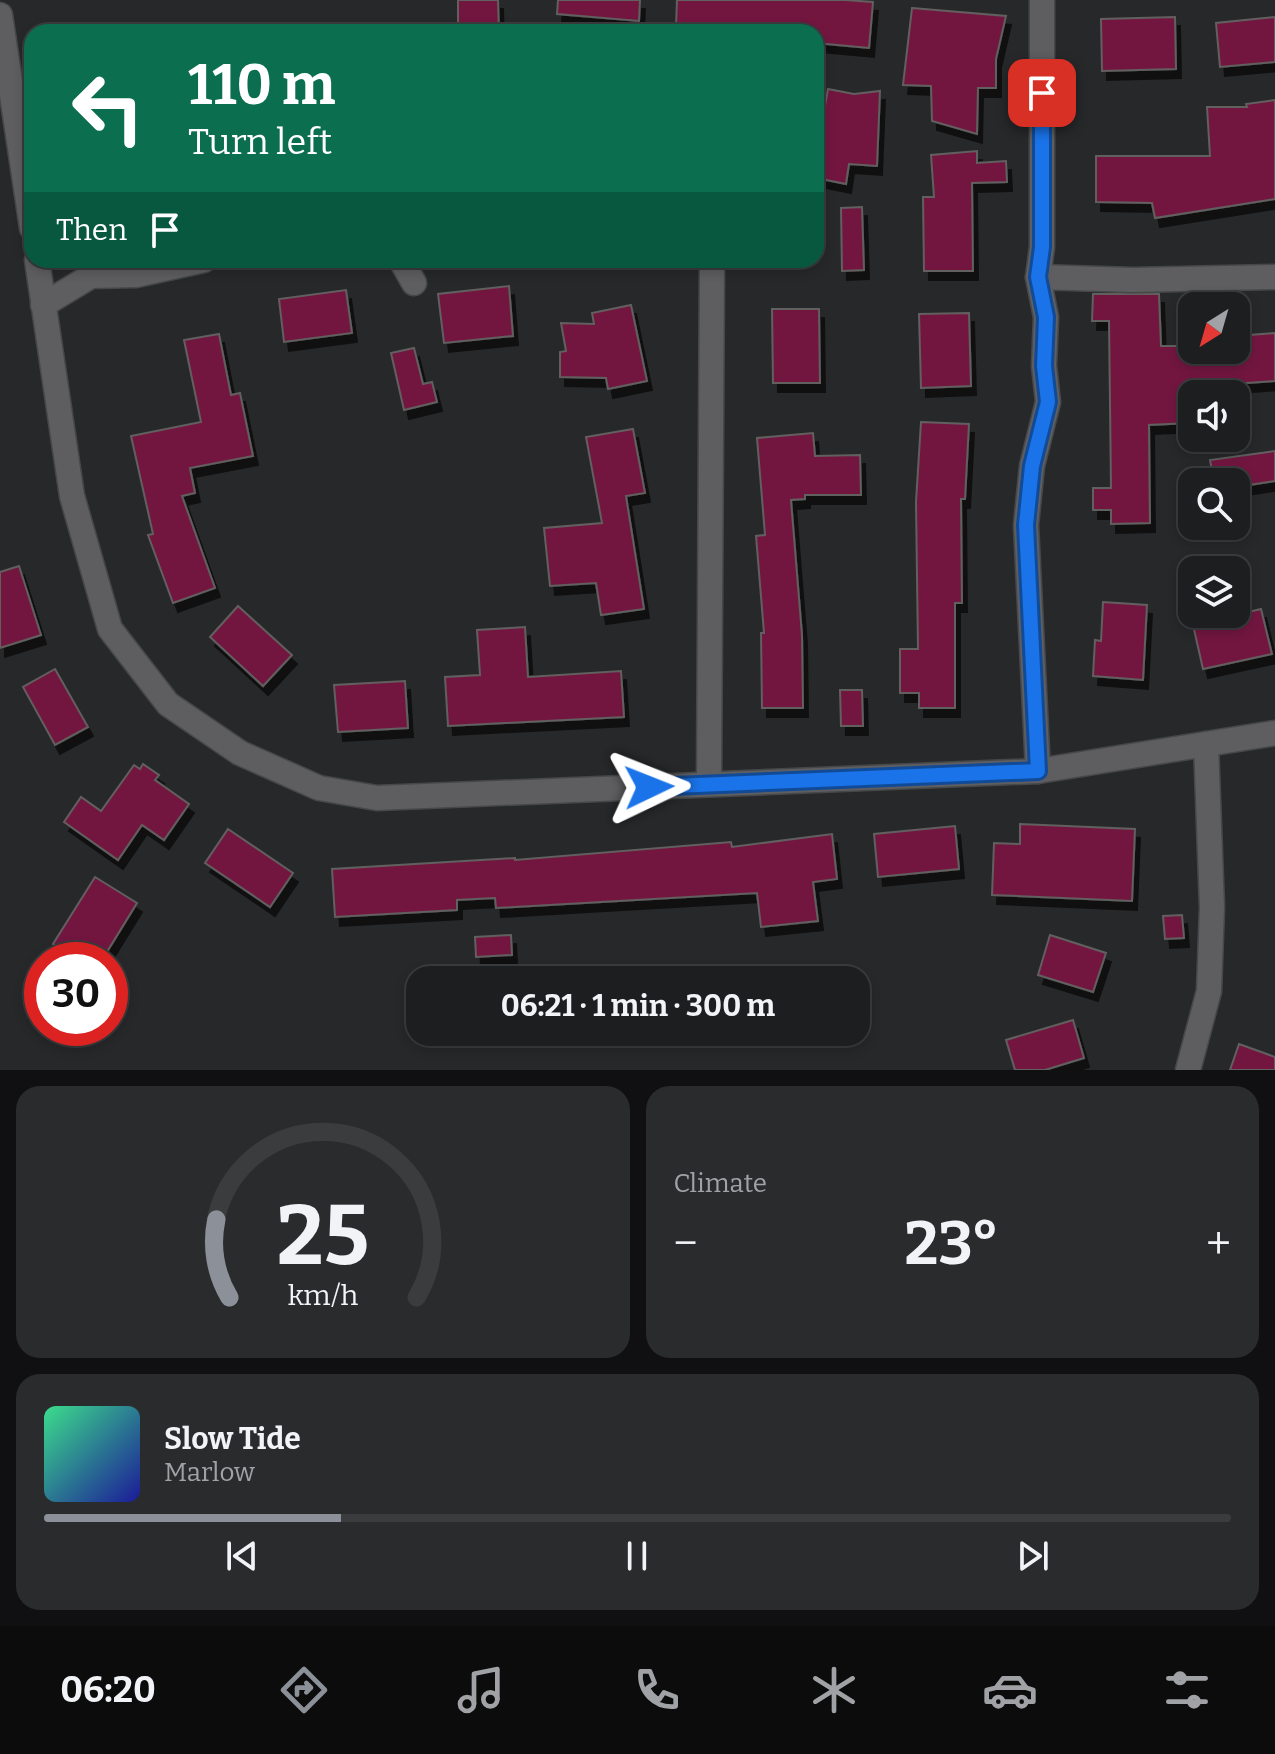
<!DOCTYPE html>
<html lang="en">
<head>
<meta charset="utf-8">
<style>
	body { margin:0; font-family:Bitter,serif; background:#2a2b2d; color:#f1f3f6; height:100vh; display:flex; flex-direction:column; font-size:30px; white-space:nowrap }
	* { box-sizing:border-box; margin:0 }
	p { font-size:26px; color:#a0a2a5 }
	.icon { flex:none; width:44px; height:44px; fill:none; stroke:currentColor; stroke-width:2; stroke-linecap:round; stroke-linejoin:round }
	.map { position:relative; height:1070px; overflow:hidden }
	.side { display:flex; flex-direction:column; gap:16px; padding:16px; background:#101012; flex:1 }
	.side>* { flex:none }
	.guide { position:absolute; left:24px; top:24px; width:800px; height:244px; border-radius:24px; box-shadow:0 4px 12px #0003,0 0 0 2px #3b3c3e; background:#0b6e4f; color:#fff; overflow:hidden }
	.needle { width:52px; rotate:217deg }
	.controls { position:absolute; left:1178px; top:292px; display:grid; gap:16px }
	.controls a { display:grid; place-items:center; width:72px; height:72px; border-radius:16px; background:#1d1e20; box-shadow:0 4px 12px #0003,0 0 0 2px #3b3c3e; font-size:40px }
	.speed { position:absolute; left:24px; top:942px; display:flex; gap:16px; font-size:40px; font-weight:700; text-align:center }
	.speed>* { display:grid; place-content:center; width:104px; height:104px; border-radius:50%; background:#1d1e20; box-shadow:0 4px 12px #0003,0 0 0 2px #3b3c3e; line-height:1 }
	.speed .limit { border:12px solid #d22; background:#fff; color:#111 }
	.pin { position:absolute; display:grid; place-items:center; width:68px; height:68px; color:#fff; margin:-34px; border-radius:16px; box-shadow:0 4px 12px #0006 }
	.me { position:absolute; width:88px; margin:-44px; rotate:88deg; stroke-linejoin:round; filter:drop-shadow(0 0 6px #0008) }
	.turn { display:flex; align-items:center; gap:28px; height:168px; padding:0 32px; font-size:36px }
	.turn .icon { width:104px; height:104px; stroke-width:2.5 }
	.turn b { display:block; font-size:56px; line-height:68px }
	.then { display:flex; align-items:center; height:76px; padding:0 32px; background:#0003; gap:16px; font-size:30px }
	.big { font-size:60px; font-weight:700; line-height:1.1 }
	.side .widget { flex:1; display:flex; flex-direction:column; justify-content:center; gap:12px; min-width:0; padding:0 28px; border-radius:24px; background:#2a2b2d }
	.side .dial { align-items:center; gap:0 }
	.dial svg { height:208px; overflow:visible; fill:none; stroke:#3b3c3e; stroke-width:7; stroke-linecap:round; text-anchor:middle }
	.dial text { fill:#f1f3f6; stroke:none }
	.song { display:flex; align-items:center; gap:24px }
	.cover { width:96px; height:96px; border-radius:12px; background:linear-gradient(135deg,hsl(150 70% 55%),hsl(240 70% 35%)) }
	.played { height:8px; border-radius:4px; background:linear-gradient(90deg,#8c9099 25%,#3b3c3e 25%) }
	.keys { display:flex; justify-content:space-around; direction:ltr }
	.heat { display:flex; justify-content:space-between; align-items:center; font-size:44px; direction:ltr }
	.side .tiles { flex:1; display:grid; gap:16px; grid-template-columns:1fr 1fr }
	.widget:last-child { grid-column:span 2 }
	.trip { position:absolute; left:406px; top:966px; width:464px; height:80px; border-radius:24px; background:#1d1e20; box-shadow:0 4px 12px #0003,0 0 0 2px #3b3c3e; font-weight:700; line-height:80px; text-align:center }
	.menu { display:flex; height:128px; justify-content:space-around; align-items:center; background:#0c0c0d; color:#a0a2a5 }
	.menu .icon { width:56px; height:56px }
	.menu .on { color:#8c9099 }
	.menu b { font-size:36px; color:#f1f3f6 }
	.map>svg:first-child { display:block }
	.building { fill:#721840; stroke:#625e5f; stroke-width:2; filter:url(#shadow) }
	.lines { fill:none; stroke-linecap:round; stroke-linejoin:round }
	.minor-casing { stroke:#464749; stroke-width:27 }
	.minor { stroke:#5e5e61; stroke-width:24 }
	.route-casing { stroke:#114b97; stroke-width:20 }
	.route { stroke:#1a73e8; stroke-width:14 }
</style>
</head>
<body>
<div class="map">
<svg width="1275" height="1070" viewBox="0 0 1275 1070">
	<defs>
		<filter id="shadow"><feDropShadow dx="5" dy="9" stdDeviation="0" flood-color="#0009"/></filter>
	</defs>
	<rect width="100%" height="100%" fill="#27282a"/>
	<g class="building">
		<path d="M458 0H498L499 32H458Z"/>
		<path d="M558 0H640L639 21 557 14Z"/>
		<path d="M677 0H845L873 2 869 48 816 43V32L676 26Z"/>
		<path d="M912 8 1006 16 996 59V88H978L977 134 932 121 931 86 903 85Z"/>
		<path d="M1175 17 1176 69 1102 71 1101 19Z"/>
		<path d="M1275 17V62L1220 67 1216 23Z"/>
		<path d="M828 89 854 94 880 91 877 166 849 164 846 184 816 178V156Z"/>
		<path d="M1275 100V199L1155 218 1152 203 1096 202V156H1210L1207 107H1247L1246 104Z"/>
		<path d="M977 151V163L1006 161 1007 182 972 183 973 271H924L923 197H934L931 155Z"/>
		<path d="M862 207 864 270 842 271 841 208Z"/>
		<path d="M509 286 513 336 444 343 438 294Z"/>
		<path d="M346 290 352 333 284 342 279 299Z"/>
		<path d="M1093 294H1159L1161 346H1189V350H1236V336L1275 333V381L1190 387V423L1149 425 1150 523 1111 524V510H1093V488H1111L1109 321H1092Z"/>
		<path d="M631 305 647 381 608 389 606 378 560 377V352L566 351 561 323 594 324 592 313Z"/>
		<path d="M772 309H819L820 383H773Z"/>
		<path d="M969 313 971 386 921 388 919 314Z"/>
		<path d="M219 334 231 395 240 393 253 456 190 468 195 493 182 496 215 588 173 603 148 535 153 534 131 436 201 422 184 340Z"/>
		<path d="M414 348 423 384 432 382 437 402 404 410 391 353Z"/>
		<path d="M921 422 969 424 965 499H961L962 603H955V708H919V693H900V649H918L916 502Z"/>
		<path d="M633 429 645 493 626 496 644 609 601 615 596 583 550 586 544 528 602 523 586 437Z"/>
		<path d="M813 433 815 456 860 455 861 495H805V499L791 500 802 635 803 708H762L761 633H764L756 536 765 535 757 438Z"/>
		<path d="M1275 451V481L1236 487V482H1214L1210 460Z"/>
		<path d="M19 566 41 635 0 648V572Z"/>
		<path d="M1103 602 1147 605 1143 680 1093 676 1095 640 1101 641Z"/>
		<path d="M238 606 292 655 263 686 210 637Z"/>
		<path d="M1261 609 1272 654 1203 669 1193 625Z"/>
		<path d="M525 627 528 677 621 671 624 717 448 726 445 677 480 675 477 630Z"/>
		<path d="M55 669 88 727 55 745 23 687Z"/>
		<path d="M405 681 408 728 338 732 334 685Z"/>
		<path d="M840 690H862L863 726H841Z"/>
		<path d="M143 764 159 775 155 780 189 804 164 840 142 825 118 860 64 822 81 797 101 811 134 765 140 769Z"/>
		<path d="M1020 824 1135 829 1132 901 992 895 994 843 1020 844Z"/>
		<path d="M955 826 959 869 878 877 874 834Z"/>
		<path d="M228 829 293 873 270 907 205 863Z"/>
		<path d="M832 834 837 879 813 882 818 921 761 927 757 893 496 908 495 898 457 900V910L335 917 332 869 515 858V860L731 842 732 847Z"/>
		<path d="M95 877 137 903 102 960H79L53 944Z"/>
		<path d="M1182 915 1184 938 1165 939 1163 916Z"/>
		<path d="M511 935 512 955 476 957 475 937Z"/>
		<path d="M1050 935 1106 953 1093 992 1038 975Z"/>
		<path d="M1073 1020 1084 1058 1045 1070H1015L1006 1040Z"/>
		<path d="M1239 1044 1275 1057V1070H1230Z"/>
	</g>
	<g class="lines">
		<g class="minor-casing">
			<g id="minor">
				<path d="M0 15 32 228"/>
				<path d="M37 260 72 496 110 629 168 704 240 753 319 788 377 798 1038 771 1275 733"/>
				<path d="M401 260 414 283"/>
				<path d="M1038 277 1133 280 1275 277"/>
				<path d="M43 305 91 276 136 275 204 260"/>
				<path d="M1038 771 1026 525 1032 466 1048 402 1044 366 1046 317 1038 277 1042 247V0"/>
				<path d="M709 784 712 260"/>
				<path d="M1188 1070 1209 991 1212 907 1206 744"/>
			</g>
		</g>
		<use href="#minor" class="minor"/>
	</g>
	<g class="lines">
		<g class="route-casing">
			<path id="route" d="M649 787 1038 771 1026 525 1032 466 1048 402 1044 366 1046 317 1038 277 1042 247V93"/>
		</g>
		<use href="#route" class="route"/>
	</g>
</svg>
<div class="controls">
<a><svg class="needle" viewBox="-14 -14 28 28"><path d="M0-13l5 13h-10z" fill="#e53935"/><path d="M0 13l5-13h-10z" fill="#a0a2a5"/></svg></a>
<a><svg class="icon" aria-label="sound" viewBox="0 0 24 24"><path d="M4 9h4l5-4v14l-5-4H4zM17 9q2 3 0 6"/></svg></a>
<a><svg class="icon" aria-label="search" viewBox="0 0 24 24"><circle cx="10" cy="10" r="6"/><path d="M15 15l6 6"/></svg></a>
<a><svg class="icon" aria-label="layers" viewBox="0 0 24 24"><path d="M12 4l9 5-9 5-9-5zM3 14l9 5 9-5"/></svg></a>
</div>
<div class="speed"><div class="limit">30</div></div>
<div class="pin" style="left:1042px;top:93px;background:#d93025"><svg class="icon" aria-label="arrive" viewBox="0 0 24 24"><path d="M6 21V4h12l-3 4 3 4H6"/></svg></div>
<svg class="me" style="left:649px;top:787px" viewBox="-20 -20 40 40"><path d="M0-17L14 15 0 8-14 15z" fill="#1a73e8" stroke="#fff" stroke-width="4"/></svg>
<div class="trip">06:21 · 1 min · 300 m</div>
<div class="guide">
<div class="turn"><svg class="icon" aria-label="left" viewBox="0 0 24 24"><path d="M17 20v-9H6M10 6l-5 5 5 5"/></svg><div><b>110 m</b>Turn left</div></div>
<div class="then">Then<svg class="icon" aria-label="arrive" viewBox="0 0 24 24"><path d="M6 21V4h12l-3 4 3 4H6"/></svg></div>
</div>
</div>
<section class="side">
<div class="tiles">
<div class="widget dial"><svg viewBox="0 0 100 80">
<path d="M14 69A42 42 0 1 1 86 69"/>
<path d="M14 69A42 42 0 0 1 9 39" stroke="#8c9099"/>
<text x="50" y="56" font-size="32" font-weight="700">25</text>
<text x="50" y="72" font-size="11">km/h</text>
</svg></div>
<div class="widget"><p>Climate</p>
<div class="heat"><a>−</a><b class="big">23°</b><a>+</a></div>
</div>
<div class="widget">
<div class="song"><i class="cover"></i><div><b>Slow Tide</b><p>Marlow</p></div></div>
<div class="played"></div>
<div class="keys"><svg class="icon" aria-label="previous" viewBox="0 0 24 24"><path d="M18 5L8 12l10 7zM5 5v14"/></svg><svg class="icon" aria-label="pause" viewBox="0 0 24 24"><path d="M8 5v14M16 5v14"/></svg><svg class="icon" aria-label="next" viewBox="0 0 24 24"><path d="M6 5l10 7-10 7zM19 5v14"/></svg></div>
</div>
</div>
</section>
<nav class="menu">
<b>06:20</b>
<svg class="icon on" aria-label="directions" viewBox="0 0 24 24"><path d="M12 3l9 9-9 9-9-9zM9 14v-3h6M13 9l2 2-2 2"/></svg>
<svg class="icon" aria-label="music" viewBox="0 0 24 24"><path d="M9 18V5l10-2v13"/><circle cx="6" cy="18" r="3"/><circle cx="16" cy="16" r="3"/></svg>
<svg class="icon" aria-label="phone" viewBox="0 0 24 24"><path d="M5 4h4l2 5-3 2q2 4 5 5l2-3 5 2v4C11 20 4 13 5 4z"/></svg>
<svg class="icon" aria-label="climate" viewBox="0 0 24 24"><path d="M12 3v18M4 7l16 10M4 17L20 7"/></svg>
<svg class="icon" aria-label="car" viewBox="0 0 24 24"><path d="M5 17H2v-5l4-1 3-4h7l3 4 3 1v5h-3M9 17h6M6 11h13"/><circle cx="7" cy="17" r="2"/><circle cx="17" cy="17" r="2"/></svg>
<svg class="icon" aria-label="filters" viewBox="0 0 24 24"><path d="M4 7h16M4 17h16"/><circle cx="9" cy="7" r="2"/><circle cx="15" cy="17" r="2"/></svg>
</nav>
</body>
</html>
